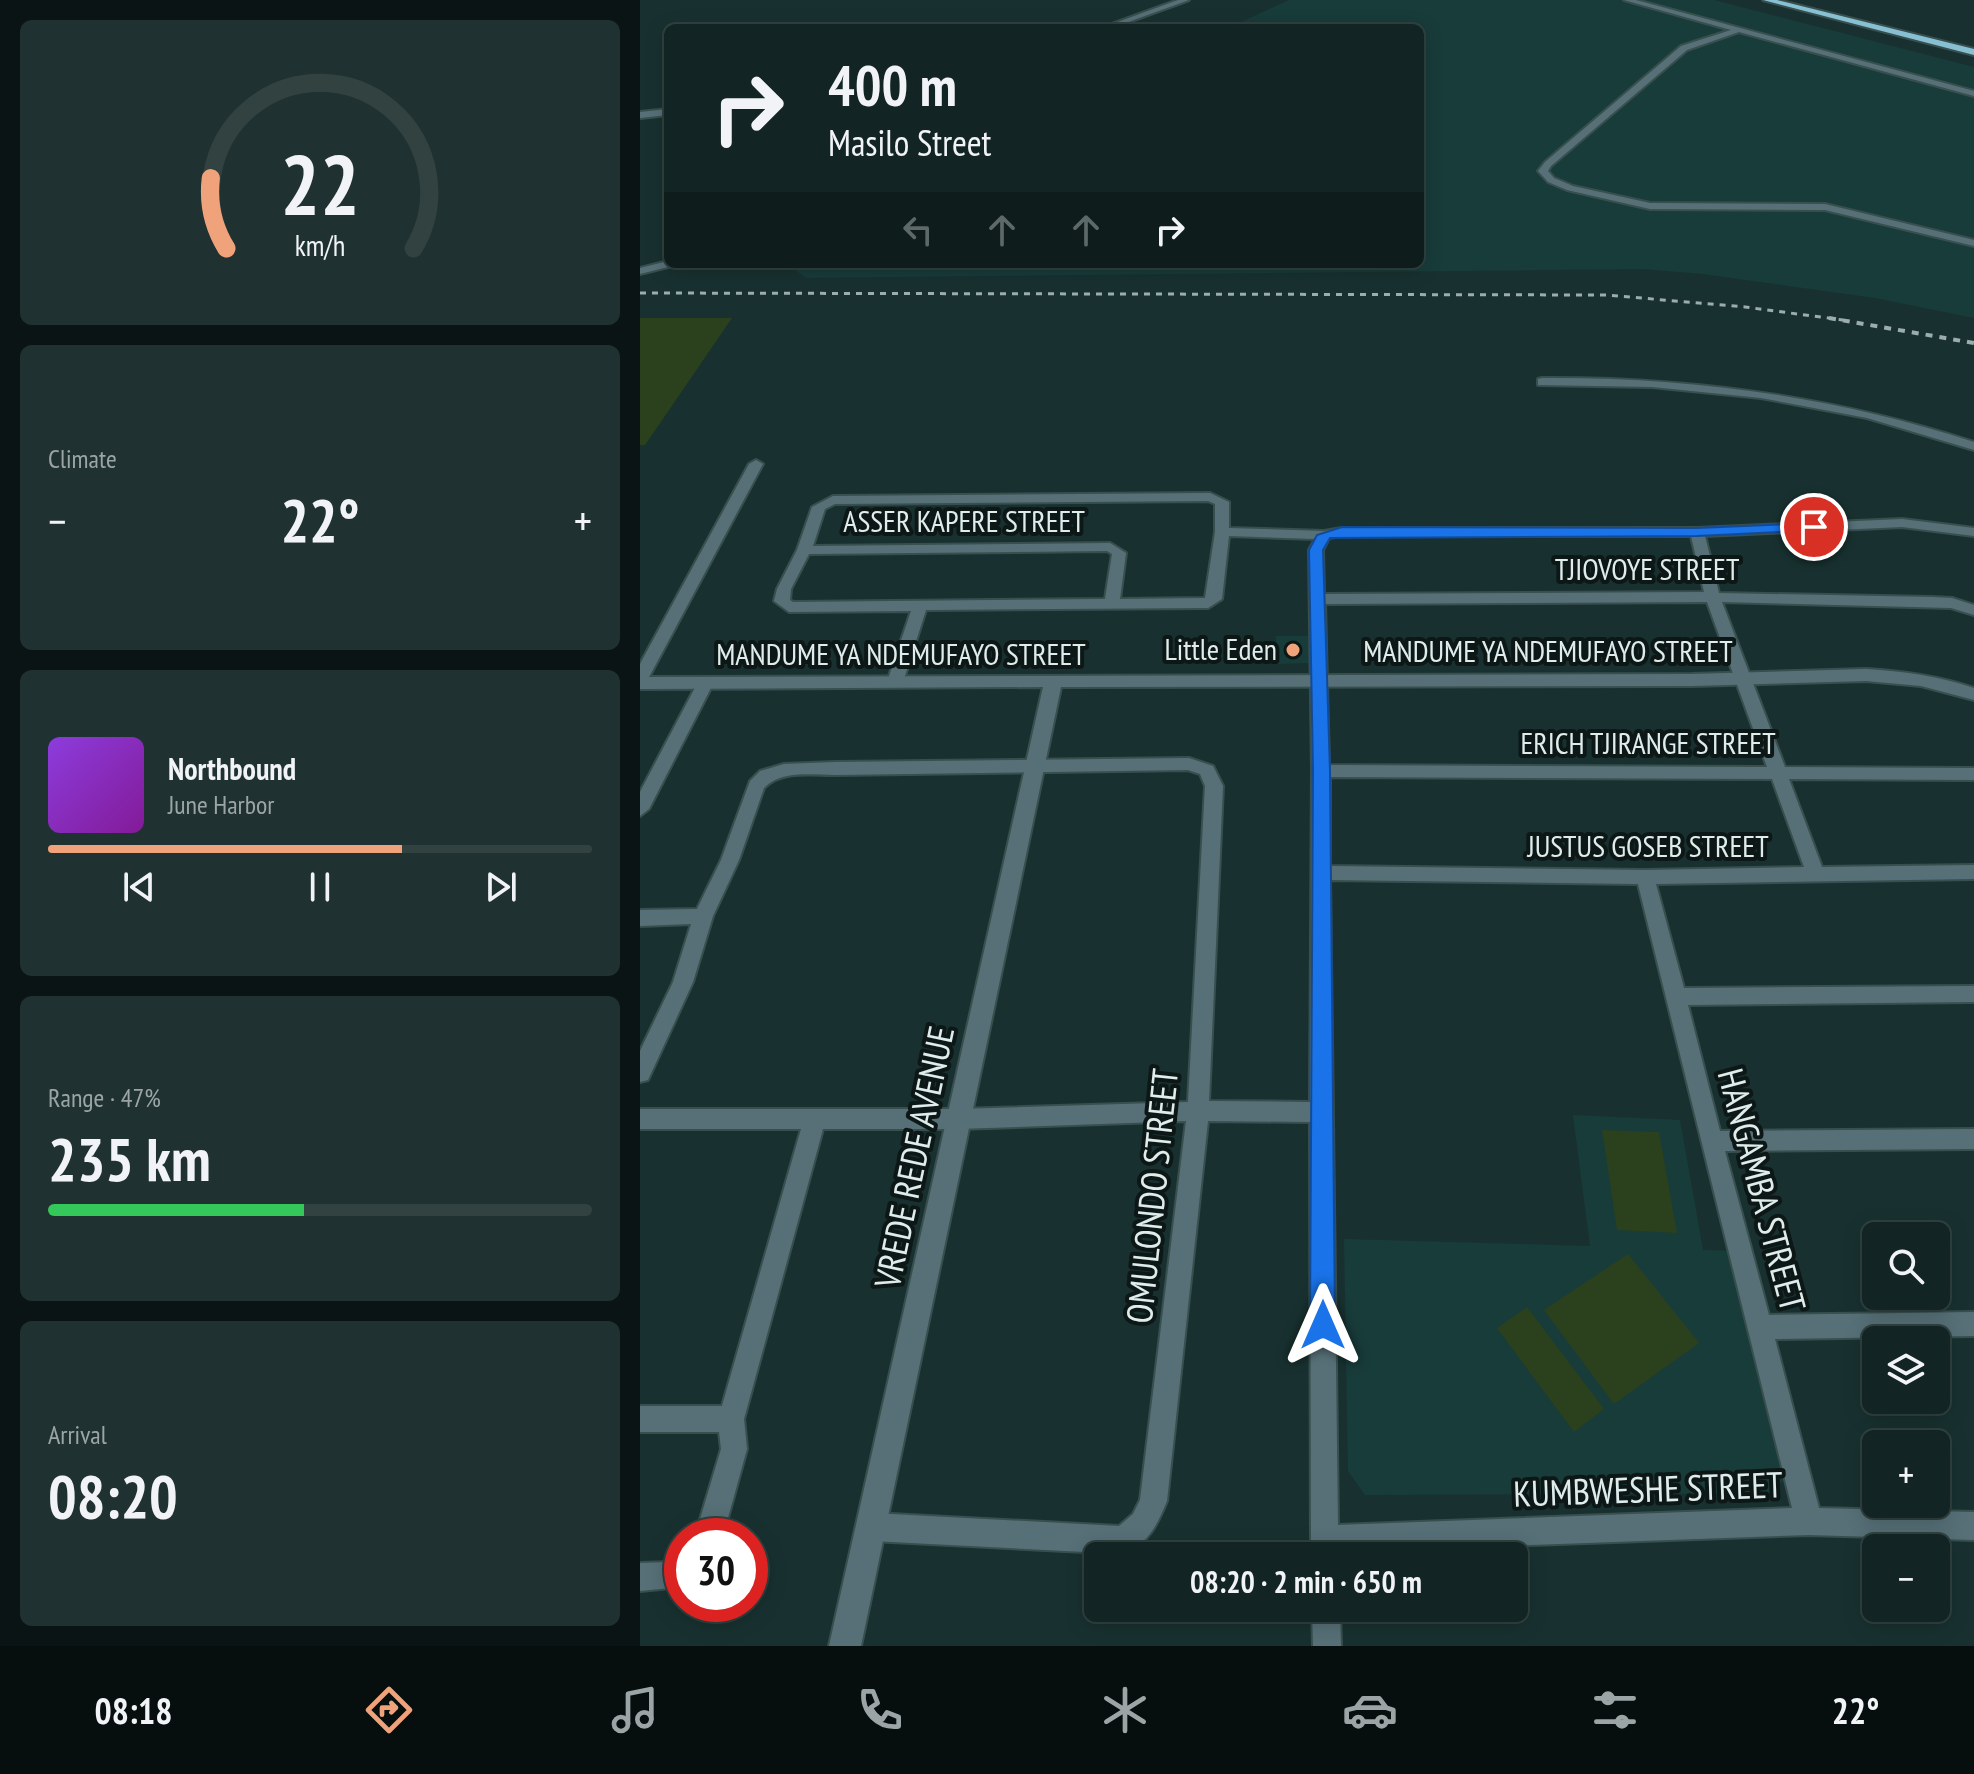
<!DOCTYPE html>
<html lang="en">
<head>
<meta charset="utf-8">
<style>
	body { margin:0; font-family:"PT Sans Narrow",sans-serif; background:#1f3131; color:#f1f3f6; height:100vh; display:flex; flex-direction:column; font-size:30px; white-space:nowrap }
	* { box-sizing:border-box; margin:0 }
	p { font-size:26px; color:#9ca5a6 }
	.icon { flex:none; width:44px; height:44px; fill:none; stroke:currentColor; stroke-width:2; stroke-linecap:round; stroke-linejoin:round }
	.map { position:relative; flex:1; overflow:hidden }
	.sheet { display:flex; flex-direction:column; gap:20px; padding:20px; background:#0a1414; width:640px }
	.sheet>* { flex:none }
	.hud { position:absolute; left:24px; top:24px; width:760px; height:244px; border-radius:12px; box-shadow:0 4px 20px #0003,0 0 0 2px #314241; background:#122524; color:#f1f3f6; overflow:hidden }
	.controls { position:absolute; left:1222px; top:1222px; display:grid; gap:16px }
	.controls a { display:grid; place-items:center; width:88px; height:88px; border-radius:12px; background:#122524; box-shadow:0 4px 20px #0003,0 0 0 2px #314241; font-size:40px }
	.speed { position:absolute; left:24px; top:1518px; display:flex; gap:16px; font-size:40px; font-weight:700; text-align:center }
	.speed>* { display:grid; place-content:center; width:104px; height:104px; border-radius:50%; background:#122524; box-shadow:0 4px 20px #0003,0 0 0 2px #314241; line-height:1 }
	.speed .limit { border:12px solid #d22; background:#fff; color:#111 }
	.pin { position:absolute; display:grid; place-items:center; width:68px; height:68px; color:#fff; margin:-34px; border:4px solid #fff; border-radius:50%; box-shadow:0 2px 8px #0007 }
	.me { position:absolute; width:88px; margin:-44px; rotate:0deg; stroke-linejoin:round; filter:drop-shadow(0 0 6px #0008) }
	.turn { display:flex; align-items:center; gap:28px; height:168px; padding:0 32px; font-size:36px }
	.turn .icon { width:104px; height:104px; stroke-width:2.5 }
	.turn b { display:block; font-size:56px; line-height:68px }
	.lanes { display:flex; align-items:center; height:76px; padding:0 32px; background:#0003; justify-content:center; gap:40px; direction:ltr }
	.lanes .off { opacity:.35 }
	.big { font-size:60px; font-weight:800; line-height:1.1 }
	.sheet .card { flex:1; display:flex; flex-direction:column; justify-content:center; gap:12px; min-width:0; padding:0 28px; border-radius:12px; background:#1f3131 }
	.sheet .dial { align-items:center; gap:0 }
	.dial svg { height:208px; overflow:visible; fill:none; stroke:#314241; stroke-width:7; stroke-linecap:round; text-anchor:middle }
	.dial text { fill:#f1f3f6; stroke:none }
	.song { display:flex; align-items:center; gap:24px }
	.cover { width:96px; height:96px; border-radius:12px; background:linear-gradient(135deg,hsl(270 70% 55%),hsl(290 70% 35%)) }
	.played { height:8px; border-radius:4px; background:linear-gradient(90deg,#f0a27a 65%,#314241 65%) }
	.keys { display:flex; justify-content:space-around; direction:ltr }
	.heat { display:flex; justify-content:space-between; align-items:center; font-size:44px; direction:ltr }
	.charge { height:12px; border-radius:6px; background:linear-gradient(90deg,#34c759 47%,#314241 0) }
	.trip { position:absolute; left:444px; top:1542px; width:444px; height:80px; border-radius:12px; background:#122524; box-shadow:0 4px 20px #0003,0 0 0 2px #314241; font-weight:800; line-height:80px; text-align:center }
	.tab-bar { display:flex; height:128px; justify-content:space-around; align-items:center; background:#070f0e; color:#9ca5a6 }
	.tab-bar .icon { width:56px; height:56px }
	.tab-bar .selected { color:#f0a27a }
	.tab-bar b { font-size:36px; color:#f1f3f6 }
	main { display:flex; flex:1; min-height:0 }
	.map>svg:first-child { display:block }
	.built { fill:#183c3a }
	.green { fill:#2b401d }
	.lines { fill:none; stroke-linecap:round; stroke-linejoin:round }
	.minor-casing { stroke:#384f4e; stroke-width:4 }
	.tertiary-casing { stroke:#384f4e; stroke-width:4 }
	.trunk-casing { stroke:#384f4e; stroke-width:4 }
	.minor { fill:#577078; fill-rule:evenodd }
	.tertiary { fill:#577078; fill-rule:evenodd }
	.trunk { fill:#87c0d3; fill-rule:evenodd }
	.rail-far1 { stroke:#9badac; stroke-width:3; stroke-dasharray:6 6; stroke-linecap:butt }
	.rail { stroke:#9badac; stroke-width:4; stroke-dasharray:7 7; stroke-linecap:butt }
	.route { fill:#1a73e8; stroke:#114b97; stroke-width:2 }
	.poi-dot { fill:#f0a27a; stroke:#0c1716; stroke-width:3 }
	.labels { text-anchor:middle; stroke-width:8; stroke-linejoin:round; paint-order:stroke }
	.street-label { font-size:30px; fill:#deedec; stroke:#0c1716 }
	.poi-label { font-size:30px; fill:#deedec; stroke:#0c1716; text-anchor:end }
	.near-street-label { font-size:36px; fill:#deedec; stroke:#0c1716 }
</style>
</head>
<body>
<main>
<section class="sheet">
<div class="card dial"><svg viewBox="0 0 100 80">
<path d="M14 69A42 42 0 1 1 86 69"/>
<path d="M14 69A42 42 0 0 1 8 42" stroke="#f0a27a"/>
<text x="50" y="56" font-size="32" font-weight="700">22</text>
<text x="50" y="72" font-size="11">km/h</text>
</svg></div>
<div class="card"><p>Climate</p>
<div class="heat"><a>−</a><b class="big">22°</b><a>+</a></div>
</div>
<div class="card">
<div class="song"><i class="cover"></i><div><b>Northbound</b><p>June Harbor</p></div></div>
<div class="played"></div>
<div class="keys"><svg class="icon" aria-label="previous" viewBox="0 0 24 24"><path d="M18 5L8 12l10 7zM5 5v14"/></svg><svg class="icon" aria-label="pause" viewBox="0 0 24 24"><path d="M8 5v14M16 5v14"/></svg><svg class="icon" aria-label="next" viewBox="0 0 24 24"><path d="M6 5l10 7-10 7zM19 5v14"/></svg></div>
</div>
<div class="card"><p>Range · 47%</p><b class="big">235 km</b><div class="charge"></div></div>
<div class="card"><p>Arrival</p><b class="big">08:20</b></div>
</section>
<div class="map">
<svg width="1334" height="1646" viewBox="0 0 1334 1646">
	<rect width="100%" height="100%" fill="#183130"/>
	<g class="built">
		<path d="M649 0H1074L1334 67V318L1235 298 1063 274 1002 269 166 278 147 264H780V28H588Z"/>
		<path d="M636 636H670L669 663 637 664Z"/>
		<path d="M933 1115 1040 1120 1063 1250 1093 1251 1149 1472 1133 1493 725 1495 708 1471 704 1239 950 1246Z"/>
	</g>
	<g class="green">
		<path d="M0 318H92L5 445H0Z"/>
		<path d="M962 1130 1019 1132 1037 1233 977 1230Z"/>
		<path d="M988 1254 1059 1343 974 1404 904 1310Z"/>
		<path d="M887 1307 964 1409 934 1432 857 1328Z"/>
	</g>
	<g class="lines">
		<g class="minor-casing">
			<g id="minor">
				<path d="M538 0H549L472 28H461Z"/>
				<path d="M984 0H996L1334 91V96L1099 32 1047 50 911 166 908 171 914 178 933 186 1010 203 1185 204 1334 240V246L1185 210 1010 209 927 190 908 182 898 171 905 162 1041 46 1091 30Z"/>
				<path d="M28 109V115L0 118V112Z"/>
				<path d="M28 261V264H33L32 266 0 274V268Z"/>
				<path d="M902 378C1051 377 1192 396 1334 442V450L1227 418 1121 398 1012 387 898 385V379Z"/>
				<path d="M116 460 123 464 8 679 0 684V664L109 464Z"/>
				<path d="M570 493 589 502V528L684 531 702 528H1057L1262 519 1334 528V536L1262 527 1065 536 1079 593 1292 597 1312 598 1334 605V615L1311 608 1082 602 1145 767 1334 768V780L1149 779 1182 867 1334 865V879L1016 884 1044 988 1334 986V1002L1048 1005 1080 1131 1334 1129V1149L1085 1151 1129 1315 1334 1312V1336L1135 1339 1179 1508 1334 1512V1540L1169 1535 699 1552V1556H671L670 1122 568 1121 527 1501C517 1525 509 1543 484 1554L232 1541 222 1537 218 1527 222 1517 232 1513 479 1526 493 1514 500 1500 546 1121 318 1129H183L104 1419 107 1449 83 1536H55L81 1449 79 1432H0V1406H82L161 1129H0V1109H318L548 1102 565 786 560 774 548 770 195 775C171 775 141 770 124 788L99 860 73 916 53 982 8 1080 0 1082V1051L33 982 51 924 0 926V910L57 909 81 860 110 781 120 771 144 764 195 762 549 758 573 766 583 786 569 1101 670 1102 672 771 669 550 675 539 589 536 582 599 568 608 286 610 264 679 256 684 248 679 271 611 149 612 134 601 137 589 157 550 172 507 193 496ZM568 501 575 504V532L565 598 480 599 486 553 470 543 173 546 185 509 195 504ZM702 536H1051L1064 592 684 594 683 550 689 538ZM467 551 472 554 465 599 153 602 150 600 151 589 169 554ZM1067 602 1127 767 689 765 685 604ZM690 777 1132 779 1164 867 1005 870 690 866ZM690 880 998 884 1152 1508 698 1525Z"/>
				<path d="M66 677 74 682 9 809 0 816V792L58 682Z"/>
				<path d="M42 1553V1587L0 1591V1563L28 1562Z"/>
				<path d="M672 1608H700L701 1646H673Z"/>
			</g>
		</g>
		<g class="tertiary-casing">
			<path id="tertiary" d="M1226 669C1263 671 1298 676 1334 688V700L1281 686 1226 681 1052 686 421 687 221 1646H189L403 687 0 689V677L1052 674Z"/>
		</g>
		<g class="trunk-casing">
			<path id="trunk" d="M1123 0H1137L1334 49V55Z"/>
		</g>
		<use href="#minor" class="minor"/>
		<use href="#tertiary" class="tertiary"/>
		<use href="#trunk" class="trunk"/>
		<path class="rail-far1" d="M0 293 966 295 1105 307 1203 320"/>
		<path class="rail" d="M1189 318 1334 343"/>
	</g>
	<path class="route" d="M1174 523 1181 527 1179 530 1057 536 690 538 683 550 690 771 695 1325 692 1334 683 1338 674 1334 670 1325 673 771 669 550 677 535 702 527 1057 528Z"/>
	<circle class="poi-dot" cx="653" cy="650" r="8"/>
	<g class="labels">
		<g class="street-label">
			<text x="324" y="532">ASSER KAPERE STREET</text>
			<text x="1007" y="580">TJIOVOYE STREET</text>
			<text x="908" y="662">MANDUME YA NDEMUFAYO STREET</text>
			<text x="261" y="665">MANDUME YA NDEMUFAYO STREET</text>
			<text x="1008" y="754">ERICH TJIRANGE STREET</text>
			<text x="1008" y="857">JUSTUS GOSEB STREET</text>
		</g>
		<g class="poi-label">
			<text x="637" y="660">Little Eden</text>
		</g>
		<g class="near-street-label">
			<text transform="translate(274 1157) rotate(-78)" y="13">VREDE REDE AVENUE</text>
			<text transform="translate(1122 1190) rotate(75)" y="13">HANGAMBA STREET</text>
			<text transform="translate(512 1196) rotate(-84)" y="13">OMULONDO STREET</text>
			<text transform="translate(1008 1489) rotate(-2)" y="13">KUMBWESHE STREET</text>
		</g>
	</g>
</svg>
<div class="controls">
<a><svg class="icon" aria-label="search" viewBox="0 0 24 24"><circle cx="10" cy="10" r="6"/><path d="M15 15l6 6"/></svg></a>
<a><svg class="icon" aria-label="layers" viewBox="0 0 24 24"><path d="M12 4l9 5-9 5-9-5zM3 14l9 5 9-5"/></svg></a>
<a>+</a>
<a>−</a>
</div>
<div class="speed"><div class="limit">30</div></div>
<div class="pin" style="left:1174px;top:527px;background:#d93025"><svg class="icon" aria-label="arrive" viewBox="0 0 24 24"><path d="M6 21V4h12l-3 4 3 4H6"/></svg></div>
<svg class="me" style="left:683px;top:1325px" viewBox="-20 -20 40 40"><path d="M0-17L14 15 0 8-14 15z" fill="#1a73e8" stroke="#fff" stroke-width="4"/></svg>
<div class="trip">08:20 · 2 min · 650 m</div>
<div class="hud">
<div class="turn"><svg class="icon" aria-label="right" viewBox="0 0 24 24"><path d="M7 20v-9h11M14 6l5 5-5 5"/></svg><div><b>400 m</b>Masilo Street</div></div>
<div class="lanes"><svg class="icon off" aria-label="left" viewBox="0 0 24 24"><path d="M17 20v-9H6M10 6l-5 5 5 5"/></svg><svg class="icon off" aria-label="ahead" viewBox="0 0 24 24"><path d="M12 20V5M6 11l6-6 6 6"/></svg><svg class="icon off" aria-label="ahead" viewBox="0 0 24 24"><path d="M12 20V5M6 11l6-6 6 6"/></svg><svg class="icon" aria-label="right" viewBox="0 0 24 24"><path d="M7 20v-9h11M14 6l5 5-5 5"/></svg></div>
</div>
</div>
</main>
<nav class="tab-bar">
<b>08:18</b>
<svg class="icon selected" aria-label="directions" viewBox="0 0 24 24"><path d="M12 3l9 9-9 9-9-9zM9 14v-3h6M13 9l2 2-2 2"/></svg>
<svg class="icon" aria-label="music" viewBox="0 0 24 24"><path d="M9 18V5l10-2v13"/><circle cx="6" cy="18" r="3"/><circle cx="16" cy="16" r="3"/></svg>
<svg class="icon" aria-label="phone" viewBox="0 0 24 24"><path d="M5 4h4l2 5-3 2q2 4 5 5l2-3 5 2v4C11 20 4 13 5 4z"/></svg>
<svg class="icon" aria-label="climate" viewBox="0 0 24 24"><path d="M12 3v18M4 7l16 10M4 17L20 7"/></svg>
<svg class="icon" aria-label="car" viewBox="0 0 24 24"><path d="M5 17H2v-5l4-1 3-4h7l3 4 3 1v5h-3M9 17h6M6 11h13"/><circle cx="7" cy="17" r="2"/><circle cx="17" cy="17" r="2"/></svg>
<svg class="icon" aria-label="filters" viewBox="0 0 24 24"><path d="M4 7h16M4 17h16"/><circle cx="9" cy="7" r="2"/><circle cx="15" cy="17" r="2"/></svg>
<b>22°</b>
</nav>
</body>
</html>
